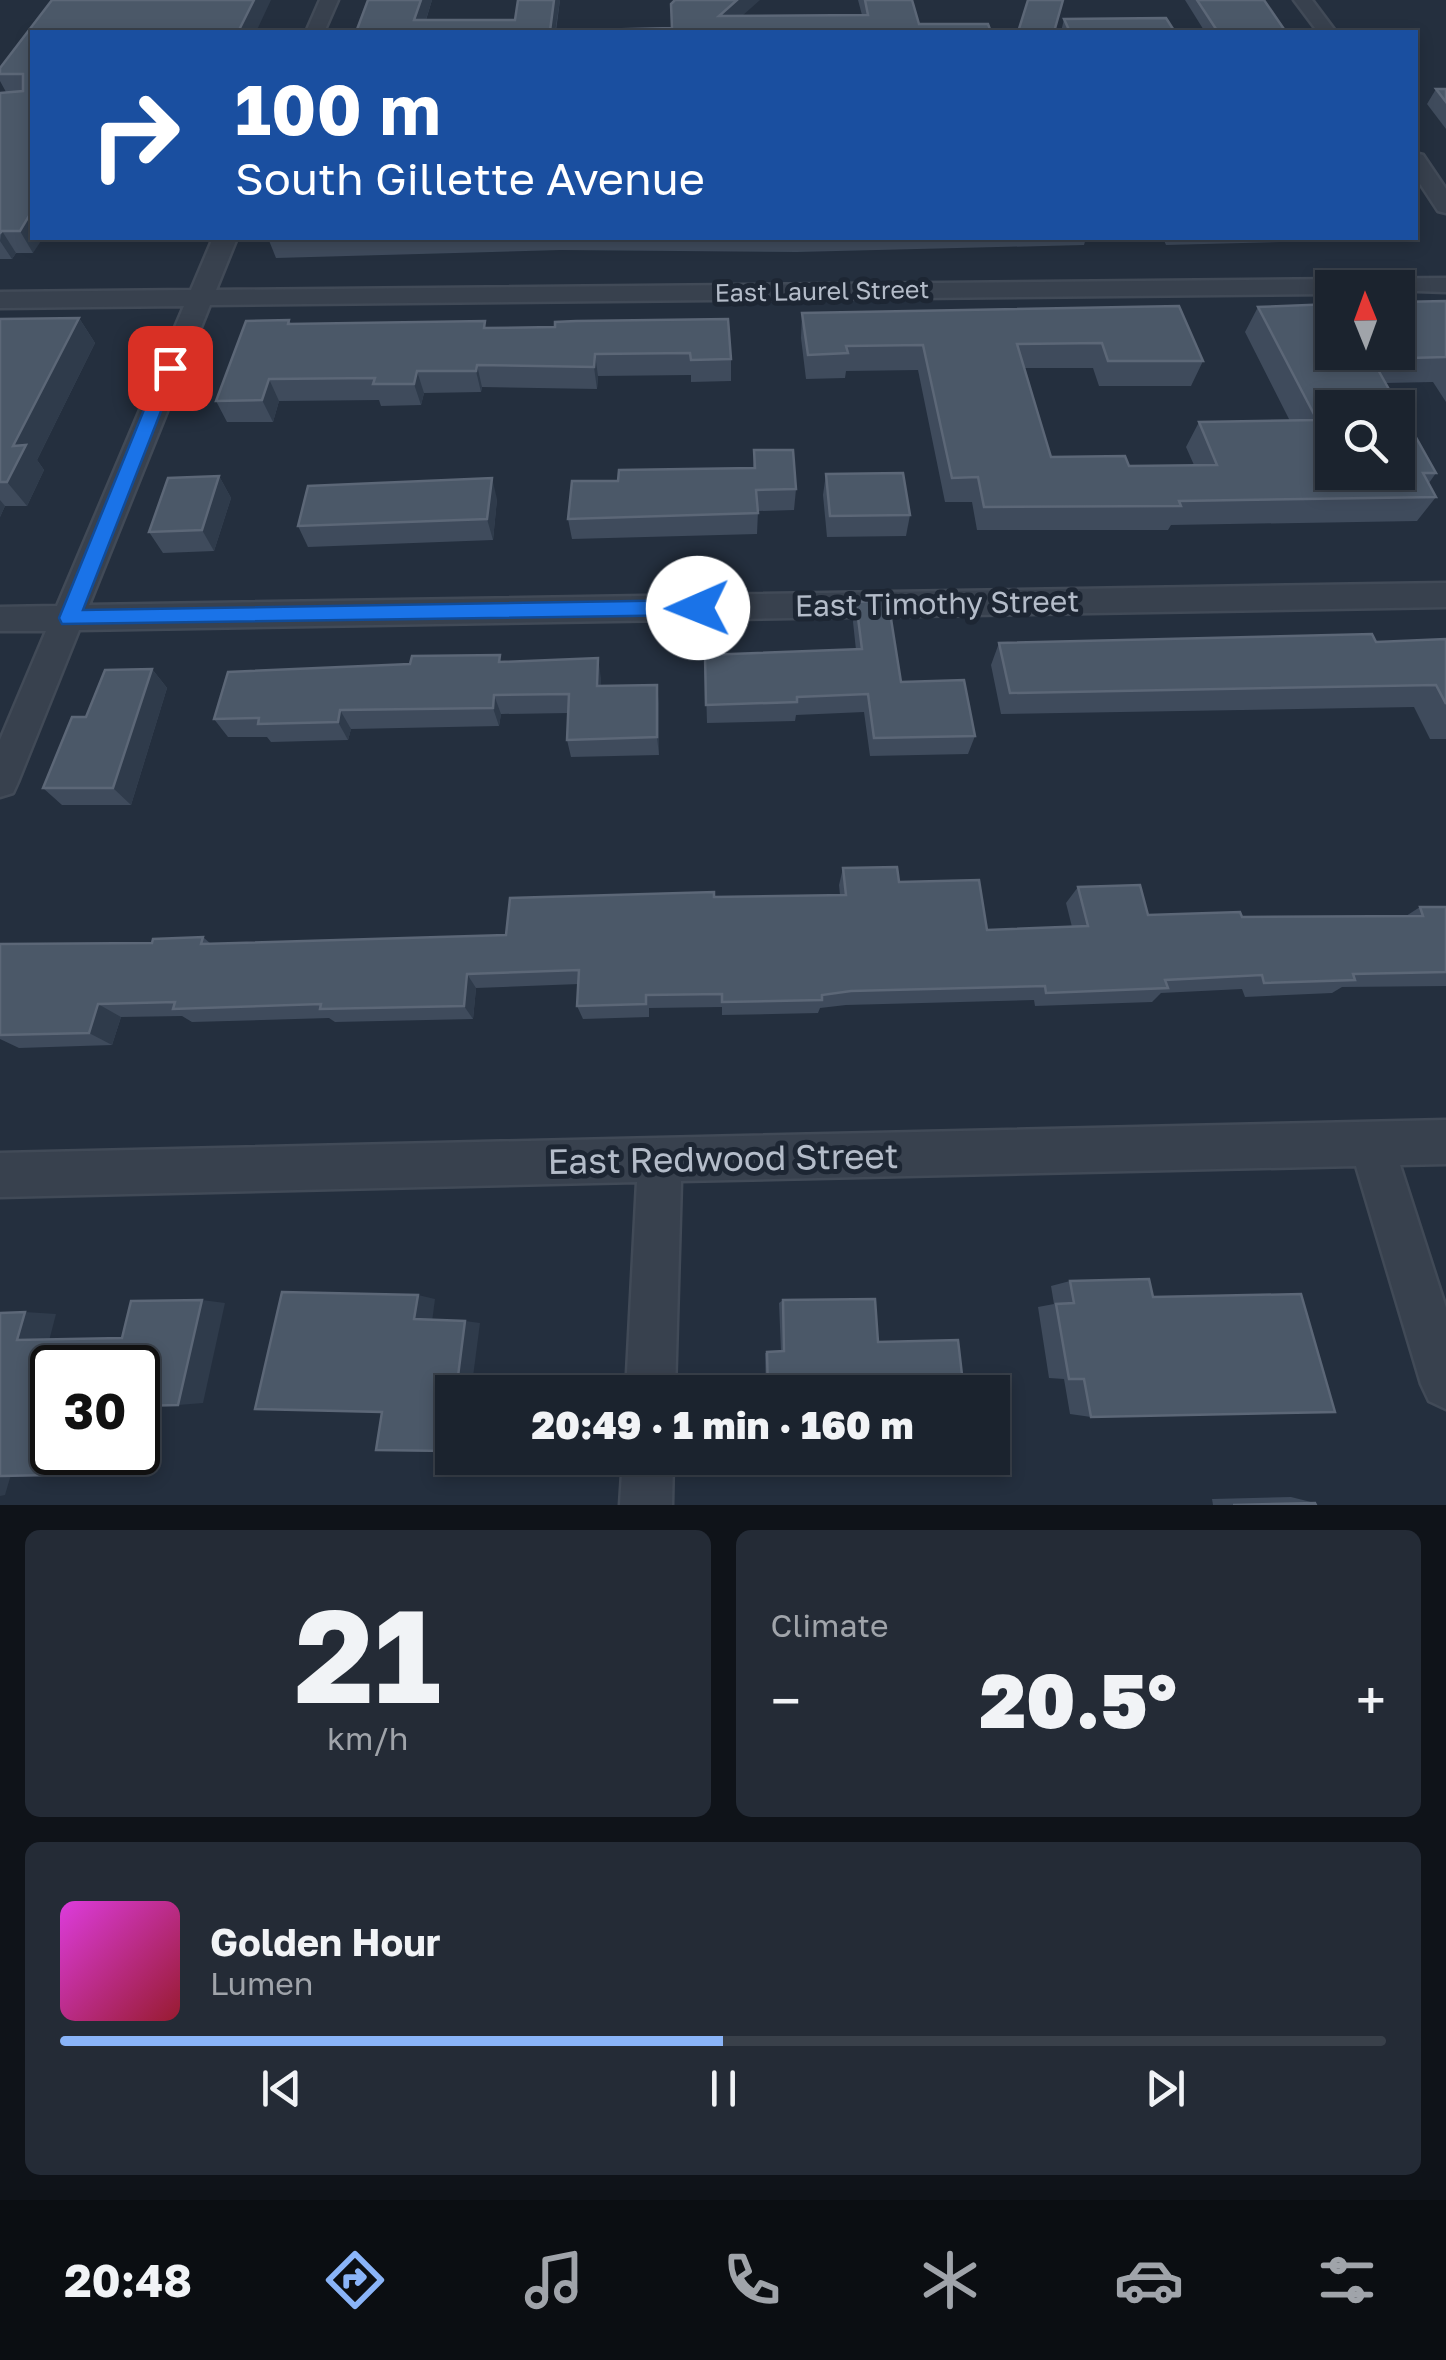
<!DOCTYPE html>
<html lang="en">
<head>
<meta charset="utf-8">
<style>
	body { margin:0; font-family:"Golos Text",sans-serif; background:#242b36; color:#f1f3f6; height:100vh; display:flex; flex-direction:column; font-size:38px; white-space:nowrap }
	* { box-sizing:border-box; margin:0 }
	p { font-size:32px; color:#a0a4aa }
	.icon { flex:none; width:55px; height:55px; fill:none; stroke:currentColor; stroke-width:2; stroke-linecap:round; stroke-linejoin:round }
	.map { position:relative; height:1505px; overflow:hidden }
	.drawer { display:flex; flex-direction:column; gap:25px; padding:25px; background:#0f1319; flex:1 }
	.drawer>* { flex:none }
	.banner { position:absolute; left:30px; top:30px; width:1388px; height:210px; border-radius:0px; box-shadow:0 5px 15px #0003,0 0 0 2px #39404a; background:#1a4fa0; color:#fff; overflow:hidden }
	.needle { width:65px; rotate:359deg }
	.controls { position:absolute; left:1315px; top:270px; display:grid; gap:20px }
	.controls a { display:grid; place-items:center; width:100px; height:100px; border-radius:0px; background:#1b232e; box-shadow:0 5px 15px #0003,0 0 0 2px #39404a; font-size:50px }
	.speed { position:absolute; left:30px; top:1345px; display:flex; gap:20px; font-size:50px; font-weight:700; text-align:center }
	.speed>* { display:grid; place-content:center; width:130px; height:130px; border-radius:50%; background:#1b232e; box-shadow:0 5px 15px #0003,0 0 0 2px #39404a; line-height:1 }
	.speed .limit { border:5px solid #111; border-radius:15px; background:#fff; color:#111 }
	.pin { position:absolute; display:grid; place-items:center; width:85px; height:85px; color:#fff; margin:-42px; border-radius:20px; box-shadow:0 5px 15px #0006 }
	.me { position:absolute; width:110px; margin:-55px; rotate:269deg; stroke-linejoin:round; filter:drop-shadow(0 0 8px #0008) }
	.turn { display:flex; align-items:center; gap:35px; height:210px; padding:0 40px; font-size:45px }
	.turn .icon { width:130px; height:130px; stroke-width:2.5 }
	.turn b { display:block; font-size:70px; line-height:85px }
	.big { font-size:75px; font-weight:800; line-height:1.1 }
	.drawer .card { flex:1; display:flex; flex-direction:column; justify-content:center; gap:15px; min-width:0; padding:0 35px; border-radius:15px; background:#242b36 }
	.drawer .dial { align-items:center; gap:0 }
	.dial b { font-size:130px; line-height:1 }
	.song { display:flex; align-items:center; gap:30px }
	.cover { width:120px; height:120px; border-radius:15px; background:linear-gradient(135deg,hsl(300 70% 55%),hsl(350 70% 35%)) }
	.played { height:10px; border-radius:5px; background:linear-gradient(90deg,#8ab4f8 50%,#39404a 50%) }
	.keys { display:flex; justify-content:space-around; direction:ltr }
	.heat { display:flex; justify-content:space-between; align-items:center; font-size:55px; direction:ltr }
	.drawer .tiles { flex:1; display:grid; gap:25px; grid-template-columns:1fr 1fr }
	.card:last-child { grid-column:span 2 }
	.trip { position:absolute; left:435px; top:1375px; width:575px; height:100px; border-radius:0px; background:#1b232e; box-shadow:0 5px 15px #0003,0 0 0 2px #39404a; font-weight:800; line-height:100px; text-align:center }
	.tabs { display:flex; height:160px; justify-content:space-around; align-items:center; background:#0b0e12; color:#a0a4aa }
	.tabs .icon { width:70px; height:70px }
	.tabs .current { color:#8ab4f8 }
	.tabs b { font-size:45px; color:#f1f3f6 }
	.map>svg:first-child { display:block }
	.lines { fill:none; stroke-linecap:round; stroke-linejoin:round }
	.street-casing { stroke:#414a57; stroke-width:5 }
	.street { fill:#38414e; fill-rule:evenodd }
	.wall { fill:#3f4b5c }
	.shaded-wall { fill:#2f3b4b }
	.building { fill:#4b5868; stroke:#5c6777; stroke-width:2.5; fill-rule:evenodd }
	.route { fill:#1a73e8; stroke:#114b97; stroke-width:2.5 }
	.labels { text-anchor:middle; stroke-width:10; stroke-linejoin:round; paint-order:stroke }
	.far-street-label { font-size:25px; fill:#b4bcc9; stroke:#1d2633 }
	.street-label { font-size:30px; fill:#b4bcc9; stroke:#1d2633 }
	.near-street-label { font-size:35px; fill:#b4bcc9; stroke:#1d2633 }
</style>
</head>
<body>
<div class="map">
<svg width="1446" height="1505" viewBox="0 0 1446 1505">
	<rect width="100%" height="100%" fill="#242f3e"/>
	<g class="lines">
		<g class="street-casing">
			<g id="street">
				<path d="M320 0H338L324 32H306Z"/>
				<path d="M1294 0H1312L1336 32H1318Z"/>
				<path d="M1415 153 1423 155 1446 189V213L1438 211 1415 176Z"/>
				<path d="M213 238H237L216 290 1446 278V292L1332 288V294L210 305 89 605 1446 583V607L79 630 18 782 13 793 0 797V740L46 631H0V607L57 606 184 306 0 308V292L191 290Z"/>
				<path d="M1446 1120V1164L1400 1165 1446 1308V1409L1429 1401 1421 1384 1356 1166 681 1181 675 1392H626L637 1182 0 1197V1153Z"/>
				<path d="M623 1458H673L672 1505H620Z"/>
			</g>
		</g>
		<use href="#street" class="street"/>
	</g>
	<g class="wall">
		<path d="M368 0H432L426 20H515L518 0H560L556 31 672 28 742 16 862 15 858 0H912L919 24 991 32H356Z"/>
		<path d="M1185 0H1264L1286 32H1205Z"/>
		<path d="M1064 19 1175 32H1061Z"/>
		<path d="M32 32 33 253H16L12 259H0V93L6 92 0 81V68Z"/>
		<path d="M1436 89H1446V129L1427 104Z"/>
		<path d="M268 238H1086L1084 245 797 252 561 250 276 258Z"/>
		<path d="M1163 238H1401L1400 239 1166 245Z"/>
		<path d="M1446 301V402L1433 382 1385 383 1436 473 1429 483 1436 497 1417 521 1171 525 1168 530H977L972 502H945L918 370 846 371 845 378 806 379 801 338 802 313 1179 306 1203 361 1191 386H1099L1093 368H1024L1051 457 1129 466 1194 465 1186 447 1199 422 1290 421 1245 332 1258 307Z"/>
		<path d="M79 318 95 343 37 460 44 470 27 506H5L0 517V319Z"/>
		<path d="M289 320 291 324 487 328 555 327 731 359V381L691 382V375L598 376 597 389 482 387 481 392 424 393 421 405 381 406 379 400 279 401 273 422H227L216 401Z"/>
		<path d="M754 450 796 489 794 510 758 511 757 534 572 539 568 519 618 481 753 468Z"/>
		<path d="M826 474 910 515 906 536 827 537 823 495Z"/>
		<path d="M219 476 231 498 214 551 163 553 149 532Z"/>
		<path d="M497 499 493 540 308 547 298 526Z"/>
		<path d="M856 602 901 682 975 736 968 754 870 756 864 712 796 715 795 721 707 723 705 655 856 650 853 622Z"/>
		<path d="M1446 639V739H1430L1414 707 1001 714 991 665 999 643 1376 642Z"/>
		<path d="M598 658 601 686 659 703V755L571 757 567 740 568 713 501 714 499 726 351 729 348 740 271 742 267 737H228L214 719 502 662Z"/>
		<path d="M152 669 167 688 131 805H62L43 788 86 717Z"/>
		<path d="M843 868 899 882 987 930 1072 927 1066 903 1078 887 1148 915 1242 917 1406 916 1420 907H1446V986L1342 987 1332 993 1245 997 1242 989 1161 993 1152 1002 1035 1006 1034 1000 846 1005 820 1008 818 1013 722 1015V1007L649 1008V1017L583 1019 577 1006 579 984 476 988 473 1019 335 1022 329 1018 192 1022 182 1016 121 1017 112 1045 19 1048 0 1039V944L152 943 203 937 211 944 506 935 714 897 840 895 839 885Z"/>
		<path d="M1070 1281 1091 1417 1070 1414 1064 1379 1049 1378 1038 1307 1054 1304 1051 1286Z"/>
		<path d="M783 1300 878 1342 964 1392H766L765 1353 781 1351 779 1303Z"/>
		<path d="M1291 1497 1315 1503 1316 1505H1213L1212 1499Z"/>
	</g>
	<g class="shaded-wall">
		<path d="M254 0H271L256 32H238Z"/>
		<path d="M421 0H432L422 32 414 20Z"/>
		<path d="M554 0H560L555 32H550Z"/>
		<path d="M737 0H760L724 32 719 16Z"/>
		<path d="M32 211V238H43L33 253 20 231Z"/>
		<path d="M2 231 16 253 12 259 0 241Z"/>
		<path d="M79 318 95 343 37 460 44 470 27 506 7 482 13 446Z"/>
		<path d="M595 354 598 376 597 389 594 367Z"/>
		<path d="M477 365 482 387 481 392 476 371Z"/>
		<path d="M417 371 424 393 421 405 414 384Z"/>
		<path d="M269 379 279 401 273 422 262 400Z"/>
		<path d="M219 476 231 498 214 551 202 530Z"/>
		<path d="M492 478 497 499 493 540 487 519Z"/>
		<path d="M0 500 5 506 0 517Z"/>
		<path d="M598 658 601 678V705L597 686Z"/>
		<path d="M152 669 167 688 131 805 113 788Z"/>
		<path d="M657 685 659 703V755L657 737Z"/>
		<path d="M494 695 501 714 499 726 493 708Z"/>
		<path d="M340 710 351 729 348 740 338 722Z"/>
		<path d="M467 974 476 988 473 1019 464 1006Z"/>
		<path d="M98 1004 121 1017 112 1045 89 1033Z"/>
		<path d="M418 1295 435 1299 432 1322 414 1319Z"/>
		<path d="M202 1300 225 1303 203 1403 178 1405Z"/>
		<path d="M25 1312 56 1314 49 1341 17 1340Z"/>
		<path d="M465 1321 480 1323 471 1392H456Z"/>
		<path d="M150 1404 135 1469 105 1474 111 1452H138V1405Z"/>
		<path d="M452 1415V1449L448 1451Z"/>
		<path d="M12 1471 5 1495 0 1496V1473Z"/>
	</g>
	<g class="building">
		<path d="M52 0H254L238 32H32V211L20 231H2L0 233V93L23 91V74H0V68Z"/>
		<path d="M368 0H421L414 20H515L518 0H554L550 31 672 28 671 4 675 0H737L719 16 868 15 865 0H912L919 24H988L991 32H356Z"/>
		<path d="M1028 0H1063L1054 32H1018Z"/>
		<path d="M1197 0H1264L1286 32H1218Z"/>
		<path d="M1166 18 1175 32H1070L1064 19Z"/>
		<path d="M1436 89H1446V102Z"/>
		<path d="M1446 301V357L1372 359 1436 473H1423L1436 497 1179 501 1181 506 984 507 978 477 952 478 923 345 846 346 848 353 808 355 802 313 1179 306 1203 361H1108L1102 343 1017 344 1051 457 1125 456 1129 466 1217 465 1199 422 1317 420 1258 307 1332 304V352H1398V302ZM1332 408H1398V472H1332Z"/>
		<path d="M79 318 13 446 26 445 7 482H0V319Z"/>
		<path d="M728 319 731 359 691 360 690 353 595 354 594 367 477 365 476 371H417L414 384H373L375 378 269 379 262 400 216 401 246 321 289 320 288 324 485 321 484 328 555 327V322L576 321Z"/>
		<path d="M754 450H793L796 489 756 490 758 513 568 519 572 481H618L619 470 755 468Z"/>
		<path d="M903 473 910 515 830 516 826 474Z"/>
		<path d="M219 476 202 530 149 532 168 478Z"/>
		<path d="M492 478 487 519 298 526 308 486Z"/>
		<path d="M888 600 901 682 964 680 975 736 874 738 868 694 797 697V702L706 705 705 655 862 649 856 602Z"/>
		<path d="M1372 634 1376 642 1446 639V704L1436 685 1010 693 999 643Z"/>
		<path d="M500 655 499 662 598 658 597 686 657 685V737L567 740 569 694 494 695 493 708 340 710 338 722 258 724 259 718 214 719 228 672 410 664 412 656Z"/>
		<path d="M152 669 113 788H43L72 717H86L105 670Z"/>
		<path d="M897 867 899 882 979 880 987 930 1088 926 1078 887 1140 885 1148 915 1240 912 1242 917 1423 916 1420 907H1446V972L1353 974 1355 980 1264 983 1262 975 1165 980 1168 988 1046 993 1045 986 851 991 822 995V1000L722 1002V994L646 995V1004L577 1006 579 970 467 974 464 1006 320 1009 321 1004 173 1009 175 1002 98 1004 89 1033 0 1035V944L152 943 153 939 203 937 201 944 506 935 510 898 714 892V897L846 895 843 868Z"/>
		<path d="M1149 1279 1153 1297 1301 1294 1335 1412 1091 1417 1084 1379H1069L1056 1304 1074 1303 1070 1281Z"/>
		<path d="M282 1292 418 1295 414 1319 465 1321 456 1392H452V1415L448 1451 376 1450 382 1412 255 1409Z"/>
		<path d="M875 1299 878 1342 958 1340 964 1392H768L767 1352 784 1351 783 1300Z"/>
		<path d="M202 1300 178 1405 138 1406V1368H52V1452H111L105 1474 0 1476V1313L25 1312 17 1340 122 1338 131 1301Z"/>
		<path d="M1315 1503 1316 1505H1233Z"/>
	</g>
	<path class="route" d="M170 362 178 368 83 610 698 600 709 608 698 615 62 624 59 618 161 368Z"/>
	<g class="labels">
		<g class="far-street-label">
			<text transform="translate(822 291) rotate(-1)" y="9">East Laurel Street</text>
		</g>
		<g class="street-label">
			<text transform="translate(937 604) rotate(-1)" y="10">East Timothy Street</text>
		</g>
		<g class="near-street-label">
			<text transform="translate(723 1159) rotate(-1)" y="12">East Redwood Street</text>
		</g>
	</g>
</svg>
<div class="controls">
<a><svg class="needle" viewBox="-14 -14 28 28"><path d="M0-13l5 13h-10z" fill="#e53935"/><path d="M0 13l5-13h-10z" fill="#a0a4aa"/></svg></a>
<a><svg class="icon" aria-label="search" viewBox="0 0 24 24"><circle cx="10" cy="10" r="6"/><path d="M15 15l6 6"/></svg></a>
</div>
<div class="speed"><div class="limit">30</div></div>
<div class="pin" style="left:170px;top:368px;background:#d93025"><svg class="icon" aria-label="arrive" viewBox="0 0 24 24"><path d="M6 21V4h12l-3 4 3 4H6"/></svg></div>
<svg class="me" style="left:698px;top:608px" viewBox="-20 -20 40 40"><circle r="19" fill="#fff"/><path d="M0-13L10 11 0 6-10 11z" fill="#1a73e8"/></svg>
<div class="trip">20:49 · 1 min · 160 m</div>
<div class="banner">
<div class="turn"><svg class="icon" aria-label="right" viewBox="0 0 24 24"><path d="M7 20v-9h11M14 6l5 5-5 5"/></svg><div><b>100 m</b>South Gillette Avenue</div></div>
</div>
</div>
<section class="drawer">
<div class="tiles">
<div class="card dial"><b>21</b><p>km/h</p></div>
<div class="card"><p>Climate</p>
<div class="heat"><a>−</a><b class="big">20.5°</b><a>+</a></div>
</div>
<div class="card">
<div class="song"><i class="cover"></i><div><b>Golden Hour</b><p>Lumen</p></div></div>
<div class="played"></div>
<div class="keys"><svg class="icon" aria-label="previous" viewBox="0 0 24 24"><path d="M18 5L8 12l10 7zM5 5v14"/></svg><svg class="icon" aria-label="pause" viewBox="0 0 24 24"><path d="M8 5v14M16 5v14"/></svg><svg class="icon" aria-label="next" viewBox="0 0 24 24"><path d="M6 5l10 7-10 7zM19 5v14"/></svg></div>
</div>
</div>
</section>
<nav class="tabs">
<b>20:48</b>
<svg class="icon current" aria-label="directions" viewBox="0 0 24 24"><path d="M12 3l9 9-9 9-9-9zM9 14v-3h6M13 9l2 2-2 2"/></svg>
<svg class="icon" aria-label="music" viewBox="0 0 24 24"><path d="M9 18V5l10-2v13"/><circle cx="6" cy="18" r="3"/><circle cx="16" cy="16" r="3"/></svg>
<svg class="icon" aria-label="phone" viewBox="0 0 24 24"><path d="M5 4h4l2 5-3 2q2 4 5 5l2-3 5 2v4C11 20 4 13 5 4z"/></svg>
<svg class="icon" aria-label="climate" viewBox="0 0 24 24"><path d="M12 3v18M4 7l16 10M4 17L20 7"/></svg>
<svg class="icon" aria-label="car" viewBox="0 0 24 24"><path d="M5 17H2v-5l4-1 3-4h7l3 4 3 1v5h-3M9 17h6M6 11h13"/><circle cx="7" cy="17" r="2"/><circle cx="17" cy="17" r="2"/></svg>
<svg class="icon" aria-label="filters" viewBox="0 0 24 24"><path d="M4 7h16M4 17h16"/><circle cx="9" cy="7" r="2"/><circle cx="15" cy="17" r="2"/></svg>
</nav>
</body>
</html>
